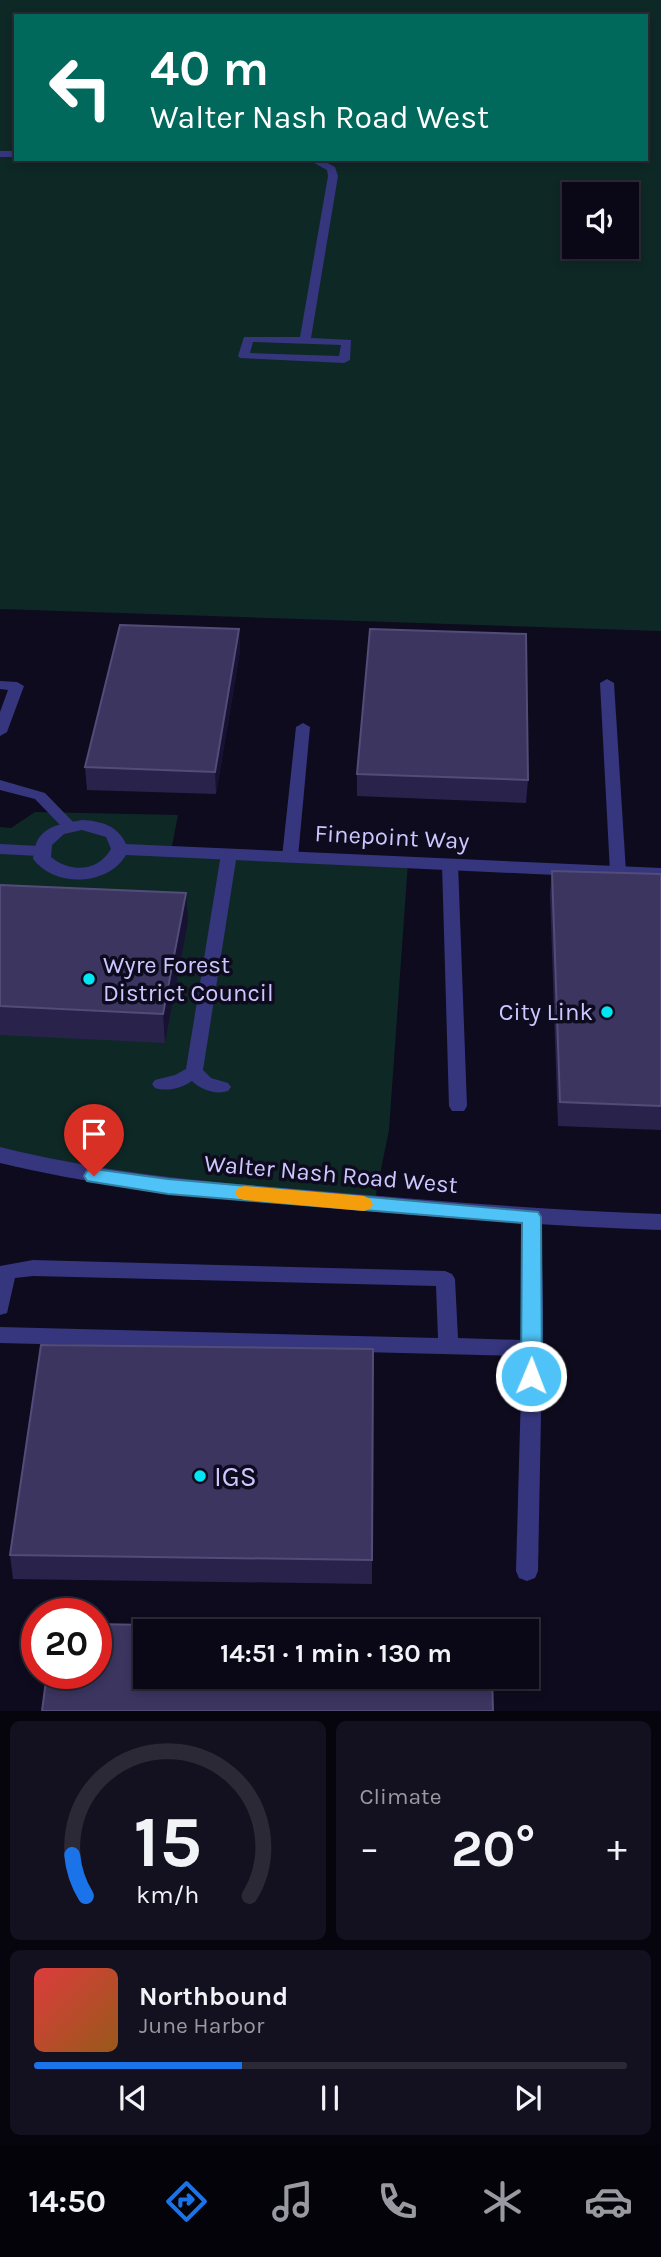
<!DOCTYPE html>
<html lang="en">
<head>
<meta charset="utf-8">
<style>
	body { margin:0; font-family:Karla,sans-serif; background:#13111f; color:#f1f3f6; height:100vh; display:flex; flex-direction:column; font-size:26px; white-space:nowrap }
	* { box-sizing:border-box; margin:0 }
	p { font-size:23px; color:#999aa1 }
	.icon { flex:none; width:38px; height:38px; fill:none; stroke:currentColor; stroke-width:2; stroke-linecap:round; stroke-linejoin:round }
	.map { position:relative; height:1711px; overflow:hidden }
	.panel { display:flex; flex-direction:column; gap:10px; padding:10px; background:#06040c; flex:1 }
	.panel>* { flex:none }
	.banner { position:absolute; left:14px; top:14px; width:634px; height:147px; border-radius:0px; box-shadow:0 4px 10px #0003,0 0 0 2px #2a2935; background:#00695c; color:#fff; overflow:hidden }
	.controls { position:absolute; left:562px; top:182px; display:grid; gap:14px }
	.controls a { display:grid; place-items:center; width:77px; height:77px; border-radius:0px; background:#0a0816; box-shadow:0 4px 10px #0003,0 0 0 2px #2a2935; font-size:35px }
	.speed { position:absolute; left:21px; top:1598px; display:flex; gap:14px; font-size:35px; font-weight:700; text-align:center }
	.speed>* { display:grid; place-content:center; width:91px; height:91px; border-radius:50%; background:#0a0816; box-shadow:0 4px 10px #0003,0 0 0 2px #2a2935; line-height:1 }
	.speed .limit { border:10px solid #d22; background:#fff; color:#111 }
	.pin { position:absolute; display:grid; place-items:center; width:60px; height:60px; color:#fff; margin:-72px -30px; border-radius:50% 50% 50% 0; rotate:-45deg; box-shadow:0 0 7px #0007 }
	.pin .icon { rotate:45deg }
	.me { position:absolute; width:77px; margin:-38px; rotate:1deg; stroke-linejoin:round; filter:drop-shadow(0 0 5px #0008) }
	.turn { display:flex; align-items:center; gap:24px; height:147px; padding:0 21px; font-size:32px }
	.turn .icon { width:91px; height:91px; stroke-width:2.5 }
	.turn b { display:block; font-size:49px; line-height:60px }
	.big { font-size:52px; font-weight:700; line-height:1.1 }
	.panel .card { flex:1; display:flex; flex-direction:column; justify-content:center; gap:10px; min-width:0; padding:0 24px; border-radius:10px; background:#13111f }
	.panel .dial { align-items:center; gap:0 }
	.dial svg { height:182px; overflow:visible; fill:none; stroke:#2a2935; stroke-width:7; stroke-linecap:round; text-anchor:middle }
	.dial text { fill:#f1f3f6; stroke:none }
	.song { display:flex; align-items:center; gap:21px }
	.cover { width:84px; height:84px; border-radius:10px; background:linear-gradient(135deg,hsl(0 70% 55%),hsl(30 70% 35%)) }
	.played { height:7px; border-radius:4px; background:linear-gradient(90deg,#1a73e8 35%,#2a2935 35%) }
	.keys { display:flex; justify-content:space-around; direction:ltr }
	.heat { display:flex; justify-content:space-between; align-items:center; font-size:38px; direction:ltr }
	.panel .tiles { flex:1; display:grid; gap:10px; grid-template-columns:1fr 1fr }
	.card:last-child { grid-column:span 2 }
	.trip { position:absolute; left:133px; top:1619px; width:406px; height:70px; border-radius:0px; background:#0a0816; box-shadow:0 4px 10px #0003,0 0 0 2px #2a2935; font-weight:700; line-height:70px; text-align:center }
	.tabs { display:flex; height:112px; justify-content:space-around; align-items:center; background:#040309; color:#999aa1 }
	.tabs .icon { width:49px; height:49px }
	.tabs .current { color:#1a73e8 }
	.tabs b { font-size:32px; color:#f1f3f6 }
	.map>svg:first-child { display:block }
	.green { fill:#0e2826; fill-rule:evenodd }
	.lines { fill:none; stroke-linecap:round; stroke-linejoin:round }
	.service { fill:#35367e; fill-rule:evenodd }
	.minor { fill:#35367e; fill-rule:evenodd }
	.wall { fill:#29234c }
	.shaded-wall { fill:#171232 }
	.building { fill:#3b3560; stroke:#524c79; stroke-width:2 }
	.route { fill:#4fc3f7; stroke:#337fa1; stroke-width:2 }
	.slow { fill:#f59e0b }
	.poi-dot { fill:#00e6f3; stroke:#0e0b1e; stroke-width:2.5 }
	.labels { text-anchor:middle; stroke-width:7; stroke-linejoin:round; paint-order:stroke }
	.street-label { font-size:24px; fill:#ccc8ff; stroke:#0e0b1e }
	.poi-label { font-size:24px; fill:#ccc8ff; stroke:#0e0b1e; text-anchor:start }
	.near-poi-label { font-size:28px; fill:#ccc8ff; stroke:#0e0b1e; text-anchor:start }
</style>
</head>
<body>
<div class="map">
<svg width="661" height="1711" viewBox="0 0 661 1711">
	<rect width="100%" height="100%" fill="#0e0b1e"/>
	<g class="green">
		<path d="M0 0H661V631L0 609ZM16 16H646V159H16ZM574 194H626V247H574Z"/>
		<path d="M35 812 178 815 171 851 408 862 389 1130 374 1204 0 1155V827L11 828Z"/>
	</g>
	<g class="lines">
		<g class="service">
			<rect x="0" y="151" width="16" height="6"/>
			<path d="M307 159H320L335 167 338 176 311 338 351 340 350 360 344 363 240 358 238 356 244 337H300L328 176 327 170ZM253 342 341 345 339 356 250 353Z"/>
			<path d="M607 679 614 683 626 872 618 877 610 872 600 683Z"/>
			<path d="M0 681 17 682 24 686 7 732 0 736V712L8 690 0 689Z"/>
			<path d="M303 723 310 727 298 857 290 862 282 857 296 727Z"/>
			<path d="M0 780 45 793 77 826 69 831 64 829 35 799 0 790Z"/>
			<path d="M0 844 40 846 48 851 40 856 0 854Z"/>
			<path d="M229 849 237 854 203 1070 211 1078 228 1083 231 1087 228 1091C216 1095 201 1090 192 1081 182 1088 167 1092 155 1088L152 1084 155 1080 175 1075 186 1069 221 854Z"/>
			<path d="M450 859 458 864 467 1106 464 1111H452L449 1106 442 864Z"/>
			<path d="M532 1210 539 1212 541 1217 543 1311 538 1571 535 1578 527 1581 519 1578 516 1571 522 1356 0 1343V1327L438 1338 436 1286 33 1276 15 1278 7 1313 0 1315V1266L33 1260 445 1271 452 1274 455 1279 458 1338 522 1340 523 1217 525 1212Z"/>
		</g>
		<g class="minor">
			<path d="M82 820C102 821 118 826 126 844L661 868V880L126 855C108 886 55 888 33 859 35 827 55 825 82 820ZM82 830 106 837 111 849C98 872 70 873 51 857L52 845 64 834Z"/>
			<path d="M0 1147C108 1174 211 1182 321 1191 435 1201 547 1210 661 1214V1230C547 1226 434 1217 321 1207 210 1197 108 1189 0 1163Z"/>
		</g>
	</g>
	<g class="wall">
		<path d="M239 629 240 651 216 794 87 790 85 767Z"/>
		<path d="M357 774 528 780 526 803 357 796Z"/>
		<path d="M552 871 661 874V1130L558 1126 550 894Z"/>
		<path d="M0 885 188 922 165 1043 0 1035Z"/>
		<path d="M10 1555 372 1560V1584L13 1579Z"/>
	</g>
	<g class="shaded-wall">
		<path d="M239 629 240 651 216 794 215 772Z"/>
		<path d="M186 893 188 922 165 1043 163 1014Z"/>
	</g>
	<g class="building">
		<path d="M120 625 239 629 215 772 85 767Z"/>
		<path d="M370 629 526 634 528 780 357 774Z"/>
		<path d="M552 871 661 874V1106L560 1102Z"/>
		<path d="M0 885 186 893 163 1014 0 1006Z"/>
		<path d="M41 1345 373 1349 372 1560 10 1555Z"/>
		<path d="M96 1624 448 1631H145V1676H492L493 1711H42L47 1673H96Z"/>
	</g>
	<path class="route" d="M94 1169 168 1179 538 1212 541 1217 542 1376 539 1382 531 1385 524 1382 521 1376 522 1223 168 1194 87 1181 84 1176 87 1171Z"/>
	<path class="slow" d="M244 1186 364 1196 370 1199 373 1204 370 1209 364 1211 244 1200 238 1198 235 1193 238 1188Z"/>
	<g class="poi-dot">
		<circle cx="89" cy="979" r="7"/>
		<circle cx="607" cy="1012" r="7"/>
		<circle cx="200" cy="1476" r="7"/>
	</g>
	<g class="labels">
		<g class="street-label">
			<text transform="translate(392 837) rotate(3)" y="8">Finepoint Way</text>
			<text transform="translate(331 1174) rotate(5)" y="8">Walter Nash Road West</text>
		</g>
		<g class="poi-label">
			<text x="103" y="973">Wyre Forest<tspan x="103" dy="28">District Council</tspan></text>
			<text x="593" y="1020" text-anchor="end">City Link</text>
		</g>
		<g class="near-poi-label">
			<text x="214" y="1486">IGS</text>
		</g>
	</g>
</svg>
<div class="controls">
<a><svg class="icon" aria-label="sound" viewBox="0 0 24 24"><path d="M4 9h4l5-4v14l-5-4H4zM17 9q2 3 0 6"/></svg></a>
</div>
<div class="speed"><div class="limit">20</div></div>
<div class="pin" style="left:94px;top:1176px;background:#d93025"><svg class="icon" aria-label="arrive" viewBox="0 0 24 24"><path d="M6 21V4h12l-3 4 3 4H6"/></svg></div>
<svg class="me" style="left:531px;top:1376px" viewBox="-20 -20 40 40"><circle r="17" fill="#4fc3f7" stroke="#fff" stroke-width="3"/><path d="M0-11L8 9 0 5-8 9z" fill="#fff"/></svg>
<div class="trip">14:51 · 1 min · 130 m</div>
<div class="banner">
<div class="turn"><svg class="icon" aria-label="left" viewBox="0 0 24 24"><path d="M17 20v-9H6M10 6l-5 5 5 5"/></svg><div><b>40 m</b>Walter Nash Road West</div></div>
</div>
</div>
<section class="panel">
<div class="tiles">
<div class="card dial"><svg viewBox="0 0 100 80">
<path d="M14 69A42 42 0 1 1 86 69"/>
<path d="M14 69A42 42 0 0 1 8 51" stroke="#1a73e8"/>
<text x="50" y="56" font-size="32" font-weight="700">15</text>
<text x="50" y="72" font-size="11">km/h</text>
</svg></div>
<div class="card"><p>Climate</p>
<div class="heat"><a>−</a><b class="big">20°</b><a>+</a></div>
</div>
<div class="card">
<div class="song"><i class="cover"></i><div><b>Northbound</b><p>June Harbor</p></div></div>
<div class="played"></div>
<div class="keys"><svg class="icon" aria-label="previous" viewBox="0 0 24 24"><path d="M18 5L8 12l10 7zM5 5v14"/></svg><svg class="icon" aria-label="pause" viewBox="0 0 24 24"><path d="M8 5v14M16 5v14"/></svg><svg class="icon" aria-label="next" viewBox="0 0 24 24"><path d="M6 5l10 7-10 7zM19 5v14"/></svg></div>
</div>
</div>
</section>
<nav class="tabs">
<b>14:50</b>
<svg class="icon current" aria-label="directions" viewBox="0 0 24 24"><path d="M12 3l9 9-9 9-9-9zM9 14v-3h6M13 9l2 2-2 2"/></svg>
<svg class="icon" aria-label="music" viewBox="0 0 24 24"><path d="M9 18V5l10-2v13"/><circle cx="6" cy="18" r="3"/><circle cx="16" cy="16" r="3"/></svg>
<svg class="icon" aria-label="phone" viewBox="0 0 24 24"><path d="M5 4h4l2 5-3 2q2 4 5 5l2-3 5 2v4C11 20 4 13 5 4z"/></svg>
<svg class="icon" aria-label="climate" viewBox="0 0 24 24"><path d="M12 3v18M4 7l16 10M4 17L20 7"/></svg>
<svg class="icon" aria-label="car" viewBox="0 0 24 24"><path d="M5 17H2v-5l4-1 3-4h7l3 4 3 1v5h-3M9 17h6M6 11h13"/><circle cx="7" cy="17" r="2"/><circle cx="17" cy="17" r="2"/></svg>
</nav>
</body>
</html>
